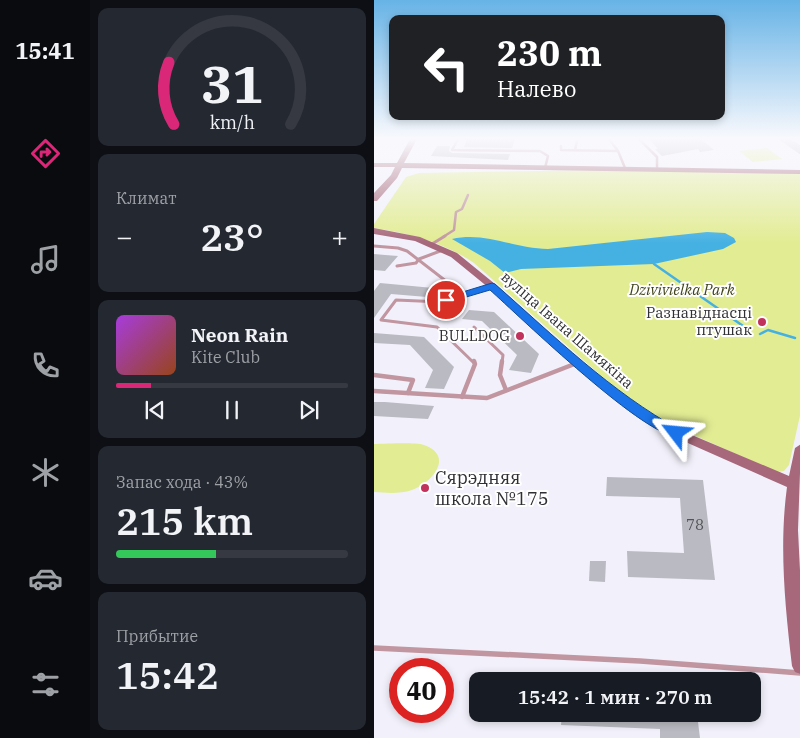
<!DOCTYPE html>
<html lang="ru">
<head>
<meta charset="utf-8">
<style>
	body { margin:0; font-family:"IBM Plex Serif",serif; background:#242831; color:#f1f3f6; height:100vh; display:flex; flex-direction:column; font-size:19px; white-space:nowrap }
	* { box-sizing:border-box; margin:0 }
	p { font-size:16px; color:#9ea1a6 }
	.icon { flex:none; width:28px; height:28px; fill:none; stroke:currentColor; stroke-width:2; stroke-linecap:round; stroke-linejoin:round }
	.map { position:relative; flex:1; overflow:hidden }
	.details { display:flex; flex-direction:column; gap:8px; padding:8px; background:#0d0f14; width:284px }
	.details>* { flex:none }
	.guide { position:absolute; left:15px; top:15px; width:336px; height:105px; border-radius:10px; box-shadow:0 2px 8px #0003; background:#202124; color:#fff; overflow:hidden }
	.speed { position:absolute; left:15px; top:658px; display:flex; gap:10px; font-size:25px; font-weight:700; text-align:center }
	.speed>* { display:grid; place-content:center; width:65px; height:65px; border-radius:50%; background:#171b24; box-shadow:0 2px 8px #0003; line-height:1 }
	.speed .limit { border:8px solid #d22; background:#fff; color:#111 }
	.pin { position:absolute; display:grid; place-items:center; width:42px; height:42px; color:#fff; margin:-21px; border:2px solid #fff; border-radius:50%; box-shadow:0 1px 5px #0007 }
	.me { position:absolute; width:55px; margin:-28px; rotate:299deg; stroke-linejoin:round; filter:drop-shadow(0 0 4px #0008) }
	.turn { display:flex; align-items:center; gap:18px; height:105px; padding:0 25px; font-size:22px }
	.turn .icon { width:65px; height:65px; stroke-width:2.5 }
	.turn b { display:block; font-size:35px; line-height:42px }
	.big { font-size:38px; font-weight:600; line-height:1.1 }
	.details .card { flex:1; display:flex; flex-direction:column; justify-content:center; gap:8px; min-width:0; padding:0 18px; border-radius:10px; background:#242831 }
	.details .dial { align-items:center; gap:0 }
	.dial svg { height:130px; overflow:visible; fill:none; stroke:#363941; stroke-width:7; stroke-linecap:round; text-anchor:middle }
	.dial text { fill:#f1f3f6; stroke:none }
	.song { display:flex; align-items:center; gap:15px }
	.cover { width:60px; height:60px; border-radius:8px; background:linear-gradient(135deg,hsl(280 70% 55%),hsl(20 70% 35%)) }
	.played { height:5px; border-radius:2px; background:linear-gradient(90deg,#db2777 15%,#363941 15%) }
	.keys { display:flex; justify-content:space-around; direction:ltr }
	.heat { display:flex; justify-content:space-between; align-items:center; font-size:28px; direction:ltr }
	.charge { height:8px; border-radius:4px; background:linear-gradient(90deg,#34c759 43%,#363941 0) }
	.trip { position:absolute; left:95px; top:672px; width:292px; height:50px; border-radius:10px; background:#171b24; box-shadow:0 2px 8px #0003; font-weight:600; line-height:50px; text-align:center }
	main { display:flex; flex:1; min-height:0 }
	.tab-bar { display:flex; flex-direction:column; width:90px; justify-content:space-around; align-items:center; background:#090b0e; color:#9ea1a6 }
	.tab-bar .icon { width:35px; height:35px }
	.tab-bar .active { color:#db2777 }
	.tab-bar b { font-size:22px; color:#f1f3f6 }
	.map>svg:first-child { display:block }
	.green { fill:#e2ec93 }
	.water { fill:#45b1e3 }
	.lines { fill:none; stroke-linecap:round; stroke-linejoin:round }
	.stream { stroke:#45b1e3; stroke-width:2.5 }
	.building { fill:#babac2 }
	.lane-far3 { stroke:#c196a1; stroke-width:2.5 }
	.lane-far2 { stroke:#c196a1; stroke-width:3 }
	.lane-far1 { stroke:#c196a1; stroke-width:4.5 }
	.lane { stroke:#c196a1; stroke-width:5.5 }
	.secondary { fill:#a6687a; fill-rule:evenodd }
	.route { fill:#1a73e8; stroke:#114b97 }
	.poi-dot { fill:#c1325c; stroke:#fff; stroke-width:2 }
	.labels { text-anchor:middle; stroke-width:4; stroke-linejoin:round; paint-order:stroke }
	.park-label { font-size:15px; font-style:italic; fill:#40431b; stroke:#fff }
	.poi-label { font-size:15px; fill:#303034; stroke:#fff; text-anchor:end }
	.street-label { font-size:15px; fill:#303034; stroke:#fff }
	.near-number-label { font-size:15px; fill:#525258 }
	.near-poi-label { font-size:18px; fill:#303034; stroke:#fff; text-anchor:start }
</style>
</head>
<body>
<main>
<nav class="tab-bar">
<b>15:41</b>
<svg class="icon active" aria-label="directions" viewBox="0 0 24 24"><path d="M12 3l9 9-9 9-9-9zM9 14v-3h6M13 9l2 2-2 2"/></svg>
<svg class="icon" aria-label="music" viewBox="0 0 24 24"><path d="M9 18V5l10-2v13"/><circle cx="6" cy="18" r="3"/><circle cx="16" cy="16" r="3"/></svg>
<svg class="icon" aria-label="phone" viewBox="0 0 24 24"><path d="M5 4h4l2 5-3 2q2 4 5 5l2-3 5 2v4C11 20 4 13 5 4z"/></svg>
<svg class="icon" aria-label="climate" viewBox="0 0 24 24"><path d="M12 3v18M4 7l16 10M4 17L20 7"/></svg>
<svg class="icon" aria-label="car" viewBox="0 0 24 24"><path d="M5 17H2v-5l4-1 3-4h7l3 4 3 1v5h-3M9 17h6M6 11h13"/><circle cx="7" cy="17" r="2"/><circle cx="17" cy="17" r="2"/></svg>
<svg class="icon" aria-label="filters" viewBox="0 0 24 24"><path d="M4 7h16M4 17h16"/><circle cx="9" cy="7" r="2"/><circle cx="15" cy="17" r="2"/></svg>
</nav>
<section class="details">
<div class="card dial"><svg viewBox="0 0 100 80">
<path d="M14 69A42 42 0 1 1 86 69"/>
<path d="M14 69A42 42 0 0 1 11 31" stroke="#db2777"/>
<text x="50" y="56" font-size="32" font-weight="700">31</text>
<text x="50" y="72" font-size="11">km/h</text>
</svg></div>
<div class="card"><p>Климат</p>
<div class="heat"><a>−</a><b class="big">23°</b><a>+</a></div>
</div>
<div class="card">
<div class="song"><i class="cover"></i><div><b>Neon Rain</b><p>Kite Club</p></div></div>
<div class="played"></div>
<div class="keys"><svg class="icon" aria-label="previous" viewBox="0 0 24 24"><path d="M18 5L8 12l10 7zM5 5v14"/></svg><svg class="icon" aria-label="pause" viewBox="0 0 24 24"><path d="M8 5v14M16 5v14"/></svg><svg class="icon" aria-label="next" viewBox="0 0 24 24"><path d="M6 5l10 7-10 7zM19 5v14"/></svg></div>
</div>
<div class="card"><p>Запас хода · 43%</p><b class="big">215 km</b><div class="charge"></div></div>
<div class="card"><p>Прибытие</p><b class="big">15:42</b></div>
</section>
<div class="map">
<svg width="427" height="738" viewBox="0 0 427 738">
	<rect width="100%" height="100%" fill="#f2f1fb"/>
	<g class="green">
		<path d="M393 148 408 159 379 162 365 151Z"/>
		<path d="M225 170 426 173 427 411 415 465 410 471 403 472 290 422 254 398 225 374 100 263C69 242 37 234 0 228V224L32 177 45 173Z"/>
		<path d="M0 444C12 444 40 442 50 445 81 456 58 483 38 490 26 494 13 493 0 492Z"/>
	</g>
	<path class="water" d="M333 232 351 233 360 238 362 242 349 249 280 264 147 269 131 273 116 261 78 239C112 231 140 249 174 249Z"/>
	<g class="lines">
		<g class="stream">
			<path d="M280 264 372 328"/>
			<path d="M386 334 394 330 421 338"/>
		</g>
	</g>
	<g class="building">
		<path d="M93 139H141L138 148 83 147H90Z"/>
		<path d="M275 139H327L340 150 326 152 324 149 288 156 281 149H284Z"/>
		<path d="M404 139H417L427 146V155Z"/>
		<path d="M63 146H76L75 151 78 153 136 154 134 160 57 156Z"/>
		<path d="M0 254 11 255 24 256 11 271 0 270Z"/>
		<path d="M6 283 70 289 65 298 17 294 0 318V291Z"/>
		<path d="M95 310 120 312 165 354 157 373 135 370 143 355 108 321 88 319Z"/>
		<path d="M0 333 50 337 80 367 70 389 51 388 59 370 36 345 0 343Z"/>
		<path d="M0 402H11L60 406 54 419 0 416Z"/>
		<path d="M233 477 329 480 341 580 254 577 253 551 310 553 306 498 232 496Z"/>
		<path d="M216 561H232L231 582 215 581Z"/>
		<path d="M188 714H323L326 738H286V729L187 725Z"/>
	</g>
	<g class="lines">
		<g class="lane-far3">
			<path d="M84 139 78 150 166 151 174 156 171 168"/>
			<path d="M235 139 244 151 251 168"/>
			<path d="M265 139 283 157V169"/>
			<path d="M187 146V150L244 151"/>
			<path d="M201 150 203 141"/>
			<path d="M69 237 80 230 82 212 88 209 94 195"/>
		</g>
		<g class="lane-far2">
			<path d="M58 244 71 236"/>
			<path d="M0 246 24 248 33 251 90 295"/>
			<path d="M23 266 42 263 45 259 69 250"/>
			<path d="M100 327 129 355 128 363"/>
			<path d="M100 363 63 327 7 320 22 300 68 302 118 286"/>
		</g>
		<g class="lane-far1">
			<path d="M128 361 126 375 132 390"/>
			<path d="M0 375 39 380 34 393"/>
			<path d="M0 391 113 398 203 363"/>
			<path d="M88 397 101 364 100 361"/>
		</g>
		<path class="lane" d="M0 648 266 661 427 673"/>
		<g class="secondary">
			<path d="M36 139H43L30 163 427 170V174L28 168 23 178 3 201H0V193L17 175 21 167H0V163H23Z"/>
			<path d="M0 228 46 237 83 253 121 284 216 369 275 413 306 430 415 476 421 448 427 444 424 530 427 591V674L421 672 418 666C411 606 405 546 413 487L298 436 267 419 208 373 115 288 77 257 41 241 0 234Z"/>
		</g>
	</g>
	<linearGradient id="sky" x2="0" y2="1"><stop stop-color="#67b3e6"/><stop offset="0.57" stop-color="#f9f9fd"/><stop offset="1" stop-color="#f9f9fd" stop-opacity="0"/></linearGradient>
	<rect width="427" height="243" fill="url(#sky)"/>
	<path class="route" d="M118 283 121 284C180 336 237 392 306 430L308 433 306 436C277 444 143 314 116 290L72 303 67 300 69 298Z"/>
	<g class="poi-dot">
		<circle cx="388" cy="322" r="5"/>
		<circle cx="146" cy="336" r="5"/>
		<circle cx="51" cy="488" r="5"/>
	</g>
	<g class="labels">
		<g class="park-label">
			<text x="308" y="295">Dzivivielka Park</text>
		</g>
		<g class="poi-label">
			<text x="378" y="318">Разнавіднасці<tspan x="378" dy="17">птушак</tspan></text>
			<text x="136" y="341">BULLDOG</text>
		</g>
		<g class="street-label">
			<text transform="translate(193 330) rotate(41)" y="5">вуліца Івана Шамякіна</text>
		</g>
		<g class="near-number-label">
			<text x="321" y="530">78</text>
		</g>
		<g class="near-poi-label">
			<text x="61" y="484">Сярэдняя<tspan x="61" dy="21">школа №175</tspan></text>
		</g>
	</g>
</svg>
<div class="speed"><div class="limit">40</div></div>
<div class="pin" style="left:72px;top:300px;background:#d93025"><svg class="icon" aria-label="arrive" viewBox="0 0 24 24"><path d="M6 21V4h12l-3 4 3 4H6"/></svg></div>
<svg class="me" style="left:302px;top:433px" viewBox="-20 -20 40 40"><path d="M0-17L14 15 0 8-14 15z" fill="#1a73e8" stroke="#fff" stroke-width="4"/></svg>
<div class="trip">15:42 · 1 мин · 270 m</div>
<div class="guide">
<div class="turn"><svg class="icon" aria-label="left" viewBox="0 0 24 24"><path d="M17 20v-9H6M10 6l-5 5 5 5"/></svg><div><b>230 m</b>Налево</div></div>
</div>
</div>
</main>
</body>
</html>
